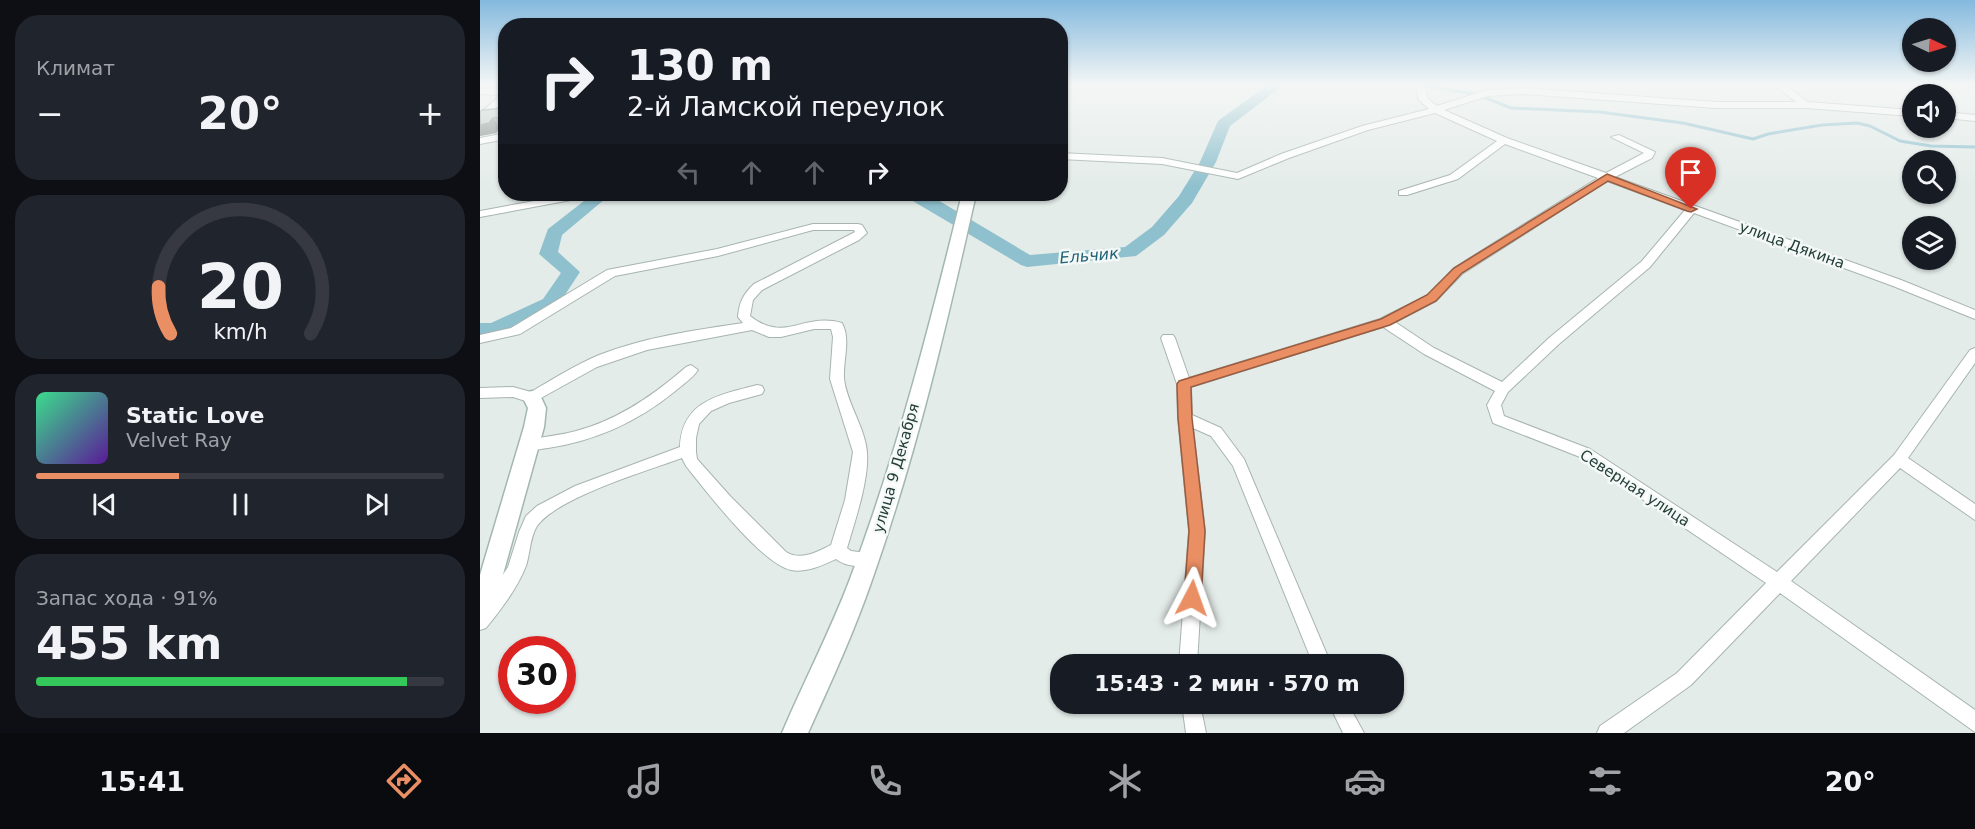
<!DOCTYPE html>
<html lang="ru">
<head>
<meta charset="utf-8">
<style>
	body { margin:0; font-family:"DejaVu Sans",sans-serif; background:#20242c; color:#f1f3f6; height:100vh; display:flex; flex-direction:column; font-size:22px; white-space:nowrap }
	* { box-sizing:border-box; margin:0 }
	p { font-size:20px; color:#9ea1a6 }
	.icon { flex:none; width:33px; height:33px; fill:none; stroke:currentColor; stroke-width:2; stroke-linecap:round; stroke-linejoin:round }
	.map { position:relative; flex:1; overflow:hidden }
	.panel { display:flex; flex-direction:column; gap:15px; padding:15px; background:#0d0f14; width:480px }
	.panel>* { flex:none }
	.banner { position:absolute; left:18px; top:18px; width:570px; height:183px; border-radius:24px; box-shadow:0 2px 4px #0004; background:#171b24; color:#f1f3f6; overflow:hidden }
	.needle { width:39px; rotate:94deg }
	.fabs { position:absolute; left:1422px; top:18px; display:grid; gap:12px }
	.fabs a { display:grid; place-items:center; width:54px; height:54px; border-radius:50%; background:#171b24; box-shadow:0 2px 4px #0004; font-size:30px }
	.speed { position:absolute; left:18px; top:636px; display:flex; gap:12px; font-size:30px; font-weight:700; text-align:center }
	.speed>* { display:grid; place-content:center; width:78px; height:78px; border-radius:50%; background:#171b24; box-shadow:0 2px 4px #0004; line-height:1 }
	.speed .limit { border:9px solid #d22; background:#fff; color:#111 }
	.pin { position:absolute; display:grid; place-items:center; width:51px; height:51px; color:#fff; margin:-62px -26px; border-radius:50% 50% 50% 0; rotate:-45deg; box-shadow:0 0 6px #0007 }
	.pin .icon { rotate:45deg }
	.me { position:absolute; width:66px; margin:-33px; rotate:4deg; stroke-linejoin:round; filter:drop-shadow(0 0 4px #0008) }
	.turn { display:flex; align-items:center; gap:21px; height:126px; padding:0 30px; font-size:27px }
	.turn .icon { width:78px; height:78px; stroke-width:2.5 }
	.turn b { display:block; font-size:42px; line-height:51px }
	.lanes { display:flex; align-items:center; height:57px; padding:0 30px; background:#0003; justify-content:center; gap:30px; direction:ltr }
	.lanes .off { opacity:.35 }
	.big { font-size:45px; font-weight:800; line-height:1.1 }
	.panel .tile { flex:1; display:flex; flex-direction:column; justify-content:center; gap:9px; min-width:0; padding:0 21px; border-radius:24px; background:#20242c }
	.panel .dial { align-items:center; gap:0 }
	.dial svg { height:156px; overflow:visible; fill:none; stroke:#363941; stroke-width:7; stroke-linecap:round; text-anchor:middle }
	.dial text { fill:#f1f3f6; stroke:none }
	.song { display:flex; align-items:center; gap:18px }
	.cover { width:72px; height:72px; border-radius:9px; background:linear-gradient(135deg,hsl(150 70% 55%),hsl(270 70% 35%)) }
	.played { height:6px; border-radius:3px; background:linear-gradient(90deg,#ea8e64 35%,#363941 35%) }
	.keys { display:flex; justify-content:space-around; direction:ltr }
	.heat { display:flex; justify-content:space-between; align-items:center; font-size:33px; direction:ltr }
	.charge { height:9px; border-radius:4px; background:linear-gradient(90deg,#34c759 91%,#363941 0) }
	.trip { position:absolute; left:570px; top:654px; width:354px; height:60px; border-radius:24px; background:#171b24; box-shadow:0 2px 4px #0004; font-weight:800; line-height:60px; text-align:center }
	.menu { display:flex; height:96px; justify-content:space-around; align-items:center; background:#090b0e; color:#9ea1a6 }
	.menu .icon { width:42px; height:42px }
	.menu .current { color:#ea8e64 }
	.menu b { font-size:27px; color:#f1f3f6 }
	main { display:flex; flex:1; min-height:0 }
	.map>svg:first-child { display:block }
	.lines { fill:none; stroke-linecap:round; stroke-linejoin:round }
	.stream { stroke:#8fc0ce; stroke-width:3 }
	.river { fill:#8fc0ce; fill-rule:evenodd }
	.street-casing { stroke:#a7b4b0; stroke-width:2 }
	.secondary-casing { stroke:#a3b7b1; stroke-width:3 }
	.street { fill:#fff; fill-rule:evenodd }
	.secondary { fill:#fff; fill-rule:evenodd }
	.wall { fill:#9faba7 }
	.shaded-wall { fill:#828b88 }
	.building { fill:#b9c7c2; stroke:#828b88; stroke-width:1.5 }
	.route { fill:#ea8e64; stroke:#985c41; stroke-width:1.5 }
	.labels { text-anchor:middle; stroke-width:5; stroke-linejoin:round; paint-order:stroke }
	.street-label { font-size:15px; fill:#243d38; stroke:#f4f9f7 }
	.water-label { font-size:16px; font-style:italic; fill:#216276; stroke:#f4f9f7 }
</style>
</head>
<body>
<main>
<section class="panel">
<div class="tile"><p>Климат</p>
<div class="heat"><a>−</a><b class="big">20°</b><a>+</a></div>
</div>
<div class="tile dial"><svg viewBox="0 0 100 80">
<path d="M14 69A42 42 0 1 1 86 69"/>
<path d="M14 69A42 42 0 0 1 8 45" stroke="#ea8e64"/>
<text x="50" y="56" font-size="32" font-weight="700">20</text>
<text x="50" y="72" font-size="11">km/h</text>
</svg></div>
<div class="tile">
<div class="song"><i class="cover"></i><div><b>Static Love</b><p>Velvet Ray</p></div></div>
<div class="played"></div>
<div class="keys"><svg class="icon" aria-label="previous" viewBox="0 0 24 24"><path d="M18 5L8 12l10 7zM5 5v14"/></svg><svg class="icon" aria-label="pause" viewBox="0 0 24 24"><path d="M8 5v14M16 5v14"/></svg><svg class="icon" aria-label="next" viewBox="0 0 24 24"><path d="M6 5l10 7-10 7zM19 5v14"/></svg></div>
</div>
<div class="tile"><p>Запас хода · 91%</p><b class="big">455 km</b><div class="charge"></div></div>
</section>
<div class="map">
<svg width="1495" height="733" viewBox="0 0 1495 733">
	<rect width="100%" height="100%" fill="#e4ece9"/>
	<g class="lines">
		<path class="stream" d="M931 84 996 94 1031 108 1120 112 1203 123 1273 139 1288 134 1342 125 1377 123 1390 126 1420 141 1451 146 1495 147"/>
		<g class="river">
			<path d="M789 84H805L750 126 736 162 712 203 684 235 656 256 547 267 541 265 421 194H443L451 196 550 255 645 247 672 227 699 196 720 162 738 121Z"/>
			<path d="M113 194H131L82 235 78 252 100 272 77 307 21 335 0 337V323H11L63 299 81 273 59 254 68 229Z"/>
		</g>
		<g class="street-casing">
			<g id="street">
				<path d="M935 84H944L948 99 957 106 1007 90 1043 88 1236 102H1316L1294 84H1304L1328 102 1432 110V116L1326 108H1236L1043 94 1008 96 964 110 1027 138 1126 173 1164 153 1131 137 1139 135 1175 152 1172 158 1135 177 1421 280 1495 310V319L1413 286 1214 213 1170 267 1079 344 1028 392 1021 405 1024 416 1110 449 1297 572 1414 455 1490 350 1495 348V363L1428 458 1495 504V520L1420 468 1311 581 1495 710V732L1300 593 1211 685 1144 733H1117L1120 726 1197 673 1286 583 1100 457 1013 423 1007 405 1015 391 944 354 903 327 711 387 712 415 741 428 764 459 851 664H833L753 466 731 436 713 428 725 531 717 664H699L709 531 698 418 697 384 681 338 683 335H693L695 338 709 378 900 319 948 295 974 268 1118 178 1025 144 978 179 927 195H919V191L970 175 1017 141 955 113 888 130 809 158 758 179 682 164 580 159V153L682 158 757 173 801 154 882 126 949 109 939 100ZM1127 181 1205 210 1162 261 1069 338 1022 382 954 348 915 322 956 301 982 274Z"/>
				<path d="M0 88 26 89V100L0 121V113L21 95 0 94Z"/>
				<path d="M1466 112 1495 115V121L1466 118Z"/>
				<path d="M26 133V139L0 144V138Z"/>
				<path d="M92 194H112L107 197 0 217V211Z"/>
				<path d="M333 224H378L382 225 387 233 379 240 282 290 273 300 270 316C306 344 322 312 362 323 371 340 363 359 364 378 366 402 386 429 387 453 389 480 375 521 367 548L371 551 395 554 397 559 395 564C383 568 366 567 356 559 343 565 327 573 311 570 282 564 226 491 206 466L202 458C167 471 78 497 57 526 50 537 50 554 46 566 37 589 21 609 6 628L0 630V609L28 567 39 532 46 516 57 506 95 486 200 447C202 400 240 395 277 385L282 386 284 390 282 394 249 403 231 411 219 424 216 438V452L217 459 250 496 306 552C321 561 337 552 351 545L365 500 373 452 350 379 353 337 351 329H334L301 337H289L272 330 167 350 117 367 52 403 33 397 0 398V388L33 387 51 392C73 379 95 365 119 355 165 337 215 330 263 323L258 317C259 303 263 294 274 284L375 232 374 230H333L238 256 135 276 40 334 0 343V335L31 328 127 270 237 249Z"/>
				<path d="M211 365 218 370C212 379 202 385 194 392 157 422 115 441 68 448 60 449 52 451 45 449L43 445 45 441 50 439C65 437 81 435 96 431 138 420 174 395 206 367Z"/>
				<path d="M702 704H720L726 733H706Z"/>
				<path d="M849 704H868L884 733H863Z"/>
			</g>
		</g>
		<g class="secondary-casing">
			<g id="secondary">
				<path d="M482 194H496C467 323 437 452 393 577 375 630 351 682 328 733H302C324 681 350 632 370 579 417 454 450 324 482 194Z"/>
				<path d="M52 391 59 393 66 408 64 427 12 614 8 622 0 625V575L44 427 48 408 43 398 45 393Z"/>
			</g>
		</g>
		<use href="#street" class="street"/>
		<use href="#secondary" class="secondary"/>
	</g>
	<path class="wall" d="M26 108 25 127 20 128 16 133 0 136V112Z"/>
	<g class="shaded-wall">
		<path d="M26 110V127H25L19 118Z"/>
		<path d="M13 118 20 128 16 133 0 136V125Z"/>
	</g>
	<path class="building" d="M26 108V110L19 118H13L9 123 0 125V112L2 110Z"/>
	<linearGradient id="sky" x2="0" y2="1"><stop stop-color="#84b9de"/><stop offset="0.45" stop-color="#f3f6f5"/><stop offset="1" stop-color="#f3f6f5" stop-opacity="0"/></linearGradient>
	<rect width="1495" height="187" fill="url(#sky)"/>
	<path class="route" d="M1127 174 1217 209 1211 212 1207 211 1128 181 982 273 956 301 910 325 711 387 712 418 725 531 721 598 719 603 712 606 706 603 704 598 709 531 698 418 697 384 699 381 901 319 947 295 974 268Z"/>
	<g class="labels">
		<g class="street-label">
			<text transform="translate(1312 245) rotate(20)" y="5">улица Дякина</text>
			<text transform="translate(416 468) rotate(-74)" y="5">улица 9 Декабря</text>
			<text transform="translate(1155 488) rotate(33)" y="5">Северная улица</text>
		</g>
		<g class="water-label">
			<text transform="translate(609 255) rotate(-5)" y="6">Ельчик</text>
		</g>
	</g>
</svg>
<div class="fabs">
<a><svg class="needle" viewBox="-14 -14 28 28"><path d="M0-13l5 13h-10z" fill="#e53935"/><path d="M0 13l5-13h-10z" fill="#9ea1a6"/></svg></a>
<a><svg class="icon" aria-label="sound" viewBox="0 0 24 24"><path d="M4 9h4l5-4v14l-5-4H4zM17 9q2 3 0 6"/></svg></a>
<a><svg class="icon" aria-label="search" viewBox="0 0 24 24"><circle cx="10" cy="10" r="6"/><path d="M15 15l6 6"/></svg></a>
<a><svg class="icon" aria-label="layers" viewBox="0 0 24 24"><path d="M12 4l9 5-9 5-9-5zM3 14l9 5 9-5"/></svg></a>
</div>
<div class="speed"><div class="limit">30</div></div>
<div class="pin" style="left:1211px;top:209px;background:#d93025"><svg class="icon" aria-label="arrive" viewBox="0 0 24 24"><path d="M6 21V4h12l-3 4 3 4H6"/></svg></div>
<svg class="me" style="left:712px;top:598px" viewBox="-20 -20 40 40"><path d="M0-17L14 15 0 8-14 15z" fill="#ea8e64" stroke="#fff" stroke-width="4"/></svg>
<div class="trip">15:43 · 2 мин · 570 m</div>
<div class="banner">
<div class="turn"><svg class="icon" aria-label="right" viewBox="0 0 24 24"><path d="M7 20v-9h11M14 6l5 5-5 5"/></svg><div><b>130 m</b>2-й Ламской переулок</div></div>
<div class="lanes"><svg class="icon off" aria-label="left" viewBox="0 0 24 24"><path d="M17 20v-9H6M10 6l-5 5 5 5"/></svg><svg class="icon off" aria-label="ahead" viewBox="0 0 24 24"><path d="M12 20V5M6 11l6-6 6 6"/></svg><svg class="icon off" aria-label="ahead" viewBox="0 0 24 24"><path d="M12 20V5M6 11l6-6 6 6"/></svg><svg class="icon" aria-label="right" viewBox="0 0 24 24"><path d="M7 20v-9h11M14 6l5 5-5 5"/></svg></div>
</div>
</div>
</main>
<nav class="menu">
<b>15:41</b>
<svg class="icon current" aria-label="directions" viewBox="0 0 24 24"><path d="M12 3l9 9-9 9-9-9zM9 14v-3h6M13 9l2 2-2 2"/></svg>
<svg class="icon" aria-label="music" viewBox="0 0 24 24"><path d="M9 18V5l10-2v13"/><circle cx="6" cy="18" r="3"/><circle cx="16" cy="16" r="3"/></svg>
<svg class="icon" aria-label="phone" viewBox="0 0 24 24"><path d="M5 4h4l2 5-3 2q2 4 5 5l2-3 5 2v4C11 20 4 13 5 4z"/></svg>
<svg class="icon" aria-label="climate" viewBox="0 0 24 24"><path d="M12 3v18M4 7l16 10M4 17L20 7"/></svg>
<svg class="icon" aria-label="car" viewBox="0 0 24 24"><path d="M5 17H2v-5l4-1 3-4h7l3 4 3 1v5h-3M9 17h6M6 11h13"/><circle cx="7" cy="17" r="2"/><circle cx="17" cy="17" r="2"/></svg>
<svg class="icon" aria-label="filters" viewBox="0 0 24 24"><path d="M4 7h16M4 17h16"/><circle cx="9" cy="7" r="2"/><circle cx="15" cy="17" r="2"/></svg>
<b>20°</b>
</nav>
</body>
</html>
